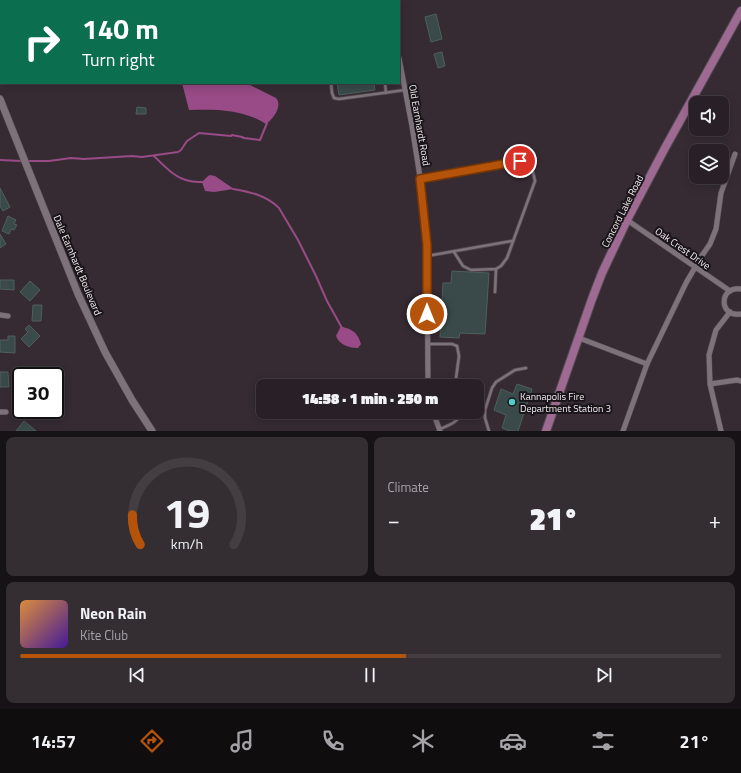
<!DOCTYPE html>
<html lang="en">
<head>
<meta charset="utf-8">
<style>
	body { margin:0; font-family:"Titillium Web",sans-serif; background:#342d32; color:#f1f3f6; height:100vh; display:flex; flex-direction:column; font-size:15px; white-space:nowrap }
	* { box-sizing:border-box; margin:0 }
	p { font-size:13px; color:#a5a3a7 }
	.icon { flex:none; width:22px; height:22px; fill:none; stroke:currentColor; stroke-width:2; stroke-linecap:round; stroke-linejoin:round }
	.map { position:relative; height:431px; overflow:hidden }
	.panel { display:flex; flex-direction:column; gap:6px; padding:6px; background:#161215; flex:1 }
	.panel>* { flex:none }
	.hud { position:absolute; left:0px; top:0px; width:400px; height:84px; box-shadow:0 2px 10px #0003,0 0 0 1px #443e43; background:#0b6e4f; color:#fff; overflow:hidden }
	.tools { position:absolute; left:689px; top:96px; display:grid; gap:8px }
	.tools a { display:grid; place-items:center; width:40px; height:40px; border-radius:8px; background:#282026; box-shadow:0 2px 10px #0003,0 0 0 1px #443e43; font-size:20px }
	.speed { position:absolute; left:12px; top:367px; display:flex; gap:8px; font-size:20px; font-weight:700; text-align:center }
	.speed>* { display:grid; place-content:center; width:52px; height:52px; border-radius:50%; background:#282026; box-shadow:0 2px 10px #0003,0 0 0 1px #443e43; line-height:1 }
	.speed .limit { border:2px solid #111; border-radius:6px; background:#fff; color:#111 }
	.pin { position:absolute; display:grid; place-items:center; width:34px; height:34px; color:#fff; margin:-17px; border:2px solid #fff; border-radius:50%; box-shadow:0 1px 4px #0007 }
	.me { position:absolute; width:44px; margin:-22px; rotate:0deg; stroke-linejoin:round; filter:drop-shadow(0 0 3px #0008) }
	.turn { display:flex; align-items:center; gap:14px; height:84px; padding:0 16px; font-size:18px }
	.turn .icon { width:52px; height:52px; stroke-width:2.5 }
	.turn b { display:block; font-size:28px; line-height:34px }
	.big { font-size:30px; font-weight:800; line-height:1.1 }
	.panel .widget { flex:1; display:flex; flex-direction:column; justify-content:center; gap:6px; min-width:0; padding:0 14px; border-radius:8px; background:#342d32 }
	.panel .dial { align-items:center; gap:0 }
	.dial svg { height:104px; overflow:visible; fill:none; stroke:#443e43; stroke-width:7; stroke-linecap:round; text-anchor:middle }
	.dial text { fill:#f1f3f6; stroke:none }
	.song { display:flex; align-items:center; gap:12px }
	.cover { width:48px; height:48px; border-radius:6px; background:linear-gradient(135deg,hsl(30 70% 55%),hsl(260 70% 35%)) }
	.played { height:4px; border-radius:2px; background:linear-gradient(90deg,#b45309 55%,#443e43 55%) }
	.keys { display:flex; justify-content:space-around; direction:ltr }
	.heat { display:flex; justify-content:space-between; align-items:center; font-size:22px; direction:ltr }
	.panel .tiles { flex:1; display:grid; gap:6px; grid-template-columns:1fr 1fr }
	.widget:last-child { grid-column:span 2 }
	.trip { position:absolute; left:256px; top:379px; width:228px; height:40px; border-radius:8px; background:#282026; box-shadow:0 2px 10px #0003,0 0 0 1px #443e43; font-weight:800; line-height:40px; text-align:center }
	.tabs { display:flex; height:64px; justify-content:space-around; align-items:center; background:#100d0f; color:#a5a3a7 }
	.tabs .icon { width:28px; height:28px }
	.tabs .active { color:#b45309 }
	.tabs b { font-size:18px; color:#f1f3f6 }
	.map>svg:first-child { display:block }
	.water { fill:#984b86 }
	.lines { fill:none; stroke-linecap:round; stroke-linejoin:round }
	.stream { stroke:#984b86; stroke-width:2 }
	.building { fill:#3a4a4a; stroke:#4e5f5e }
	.service-casing { stroke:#51484f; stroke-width:4 }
	.minor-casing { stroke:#51484f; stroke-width:6 }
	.secondary-casing { stroke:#51484f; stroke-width:8 }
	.primary-casing { stroke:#51484f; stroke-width:10 }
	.service { stroke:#7d717a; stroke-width:2.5 }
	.minor { stroke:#7d717a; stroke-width:5 }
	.secondary { stroke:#7d717a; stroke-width:7 }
	.primary { stroke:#9f6a92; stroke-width:8 }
	.route-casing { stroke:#753606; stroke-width:10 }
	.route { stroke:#b45309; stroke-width:7 }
	.poi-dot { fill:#53cdca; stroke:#1a1519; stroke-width:1.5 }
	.labels { text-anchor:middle; stroke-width:4; stroke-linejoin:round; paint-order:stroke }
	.street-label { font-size:10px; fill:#f4edf2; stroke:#1a1519 }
	.poi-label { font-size:10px; fill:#f4edf2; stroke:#1a1519; text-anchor:start }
</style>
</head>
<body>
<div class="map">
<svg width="741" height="431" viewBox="0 0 741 431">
	<rect width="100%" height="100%" fill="#362b33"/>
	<g class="water">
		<path d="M182 83H243L250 85 276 98C283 106 273 119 266 124 243 109 216 109 189 110Z"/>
		<path d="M210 175 215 176 234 189 214 192 205 191 202 182 208 176Z"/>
		<path d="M341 326C344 328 348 328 351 330 357 333 359 338 361 344L358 348C350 348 339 345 336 336Z"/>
	</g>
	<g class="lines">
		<g class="stream">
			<path d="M154 156C164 166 176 179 190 181 194 182 199 182 203 182"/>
			<path d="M0 160 22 161"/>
			<path d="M26 161H49L71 158 84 159 132 156 142 157 178 152 181 150 187 141 199 133 231 136 232 135 242 137 244 138 260 140 267 123"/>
			<path d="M233 189C250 192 266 195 279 208L298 240 316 276 327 301 342 328"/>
		</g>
	</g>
	<g class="building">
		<path d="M436 14 442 39 431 42 425 17Z"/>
		<path d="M442 52 445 66 438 68 434 54Z"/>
		<path d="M337 83H374L375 90 339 95Z"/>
		<path d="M137 107 146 108V114H136Z"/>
		<path d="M0 188 10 207 3 211 0 206Z"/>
		<path d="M8 216 16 220 14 224 17 225 14 230 11 229 9 234 2 231Z"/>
		<path d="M0 234 6 244 0 248Z"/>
		<path d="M452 271 489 273 485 334 460 333 459 338 440 337 443 283H451Z"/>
		<path d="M0 280H14V290L0 289Z"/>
		<path d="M30 281 40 290 30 301 20 292Z"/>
		<path d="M33 305H42L41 321H32Z"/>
		<path d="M29 325 40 336 29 347 21 339 28 332 25 329Z"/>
		<path d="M8 336H15V353L0 352V340H8Z"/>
		<path d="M0 372H8L9 387H0Z"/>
		<path d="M21 380V393L15 388Z"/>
		<path d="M517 384 532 389 518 431H510L502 428 506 415 494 410 501 389 513 394Z"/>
		<rect x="26" y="410" width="16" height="6"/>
		<path d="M24 421 36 431H16Z"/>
	</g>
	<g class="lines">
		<g class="service-casing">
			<g id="service">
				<path d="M360 0 361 1"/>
				<path d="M331 1V0"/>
				<path d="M331 83 332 93 334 98 339 99 405 90"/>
				<path d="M385 83 386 93"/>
				<path d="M420 179 530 159 535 181 507 258 501 266 496 269 471 270 463 266 454 252"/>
				<path d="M427 256 512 241"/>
				<path d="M495 292 496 269"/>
				<path d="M428 344H452L457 346 459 356 455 386"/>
				<path d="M440 429C449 425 459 422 462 412"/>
				<path d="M489 431 485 418V410L492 388 496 382 515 370 526 368"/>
			</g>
		</g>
		<g class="minor-casing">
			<g id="minor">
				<path d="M386 0 387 1"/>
				<path d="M399 58 412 126 422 190 427 245 428 386"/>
				<path d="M627 220 730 291"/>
				<path d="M741 289C719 285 718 318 741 314"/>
				<path d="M0 315 8 316"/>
				<path d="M579 338 647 364"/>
				<path d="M710 384 737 380 741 381"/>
				<path d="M0 412H6"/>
				<path d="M433 412 440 431"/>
				<path d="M623 431 647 364 686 283 701 257 710 244 716 229 721 193 735 154"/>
				<path d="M721 431 710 384 709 355 716 330 730 312"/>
			</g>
		</g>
		<g class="secondary-casing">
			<path id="secondary" d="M0 99 78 294 105 352 132 400 152 431"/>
		</g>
		<g class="primary-casing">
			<path id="primary" d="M546 431 592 299 602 273 627 220 665 148 741 11"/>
		</g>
		<use href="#service" class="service"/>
		<use href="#minor" class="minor"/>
		<use href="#secondary" class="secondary"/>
		<use href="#primary" class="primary"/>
	</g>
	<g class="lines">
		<g class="route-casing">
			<path id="route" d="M427 314V245L420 179 520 161"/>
		</g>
		<use href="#route" class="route"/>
	</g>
	<circle class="poi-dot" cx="512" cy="402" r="4"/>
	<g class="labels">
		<g class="street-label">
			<text transform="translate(420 125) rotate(80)" y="4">Old Earnhardt Road</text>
			<text transform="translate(622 211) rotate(-63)" y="4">Concord Lake Road</text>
			<text transform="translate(683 248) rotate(35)" y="4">Oak Crest Drive</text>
			<text transform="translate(78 265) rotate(67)" y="4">Dale Earnhardt Boulevard</text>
		</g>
		<g class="poi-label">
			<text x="520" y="400">Kannapolis Fire<tspan x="520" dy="12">Department Station 3</tspan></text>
		</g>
	</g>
</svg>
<div class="tools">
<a><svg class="icon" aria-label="sound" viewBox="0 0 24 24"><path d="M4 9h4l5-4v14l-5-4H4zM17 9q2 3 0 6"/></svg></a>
<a><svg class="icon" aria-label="layers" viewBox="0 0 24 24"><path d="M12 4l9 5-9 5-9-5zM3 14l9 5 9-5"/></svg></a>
</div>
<div class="speed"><div class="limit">30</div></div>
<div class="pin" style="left:520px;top:161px;background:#d93025"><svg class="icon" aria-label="arrive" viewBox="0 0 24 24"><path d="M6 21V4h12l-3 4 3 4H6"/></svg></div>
<svg class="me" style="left:427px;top:314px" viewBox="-20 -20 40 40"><circle r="17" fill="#b45309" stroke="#fff" stroke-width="3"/><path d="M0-11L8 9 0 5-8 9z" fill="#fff"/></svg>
<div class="trip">14:58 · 1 min · 250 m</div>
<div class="hud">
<div class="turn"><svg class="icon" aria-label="right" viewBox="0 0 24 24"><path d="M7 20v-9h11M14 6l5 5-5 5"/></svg><div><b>140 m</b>Turn right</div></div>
</div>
</div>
<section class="panel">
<div class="tiles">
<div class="widget dial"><svg viewBox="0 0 100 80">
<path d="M14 69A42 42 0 1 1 86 69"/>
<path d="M14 69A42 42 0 0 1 8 46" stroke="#b45309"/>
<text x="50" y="56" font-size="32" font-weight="700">19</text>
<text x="50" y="72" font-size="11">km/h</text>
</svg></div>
<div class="widget"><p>Climate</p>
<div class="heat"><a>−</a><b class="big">21°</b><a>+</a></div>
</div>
<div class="widget">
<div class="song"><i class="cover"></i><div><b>Neon Rain</b><p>Kite Club</p></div></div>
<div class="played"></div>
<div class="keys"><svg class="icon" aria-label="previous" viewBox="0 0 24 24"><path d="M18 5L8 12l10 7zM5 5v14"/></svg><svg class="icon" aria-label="pause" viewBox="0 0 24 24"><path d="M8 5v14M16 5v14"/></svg><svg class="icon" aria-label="next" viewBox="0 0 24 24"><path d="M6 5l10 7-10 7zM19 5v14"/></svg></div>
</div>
</div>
</section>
<nav class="tabs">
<b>14:57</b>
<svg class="icon active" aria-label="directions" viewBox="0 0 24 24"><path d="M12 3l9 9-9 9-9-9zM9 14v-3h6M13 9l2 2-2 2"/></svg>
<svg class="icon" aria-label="music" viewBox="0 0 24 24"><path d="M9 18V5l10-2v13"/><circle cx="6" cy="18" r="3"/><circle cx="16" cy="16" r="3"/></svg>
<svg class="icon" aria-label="phone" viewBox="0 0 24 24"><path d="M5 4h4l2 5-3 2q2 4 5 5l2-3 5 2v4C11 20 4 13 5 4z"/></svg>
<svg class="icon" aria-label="climate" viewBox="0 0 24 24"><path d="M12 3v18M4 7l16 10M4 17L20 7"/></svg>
<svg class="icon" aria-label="car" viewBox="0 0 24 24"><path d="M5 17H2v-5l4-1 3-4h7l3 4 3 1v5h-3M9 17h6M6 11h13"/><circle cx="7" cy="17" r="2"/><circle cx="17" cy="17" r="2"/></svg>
<svg class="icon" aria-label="filters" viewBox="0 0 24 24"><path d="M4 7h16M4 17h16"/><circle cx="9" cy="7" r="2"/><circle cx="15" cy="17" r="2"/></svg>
<b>21°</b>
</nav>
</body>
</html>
